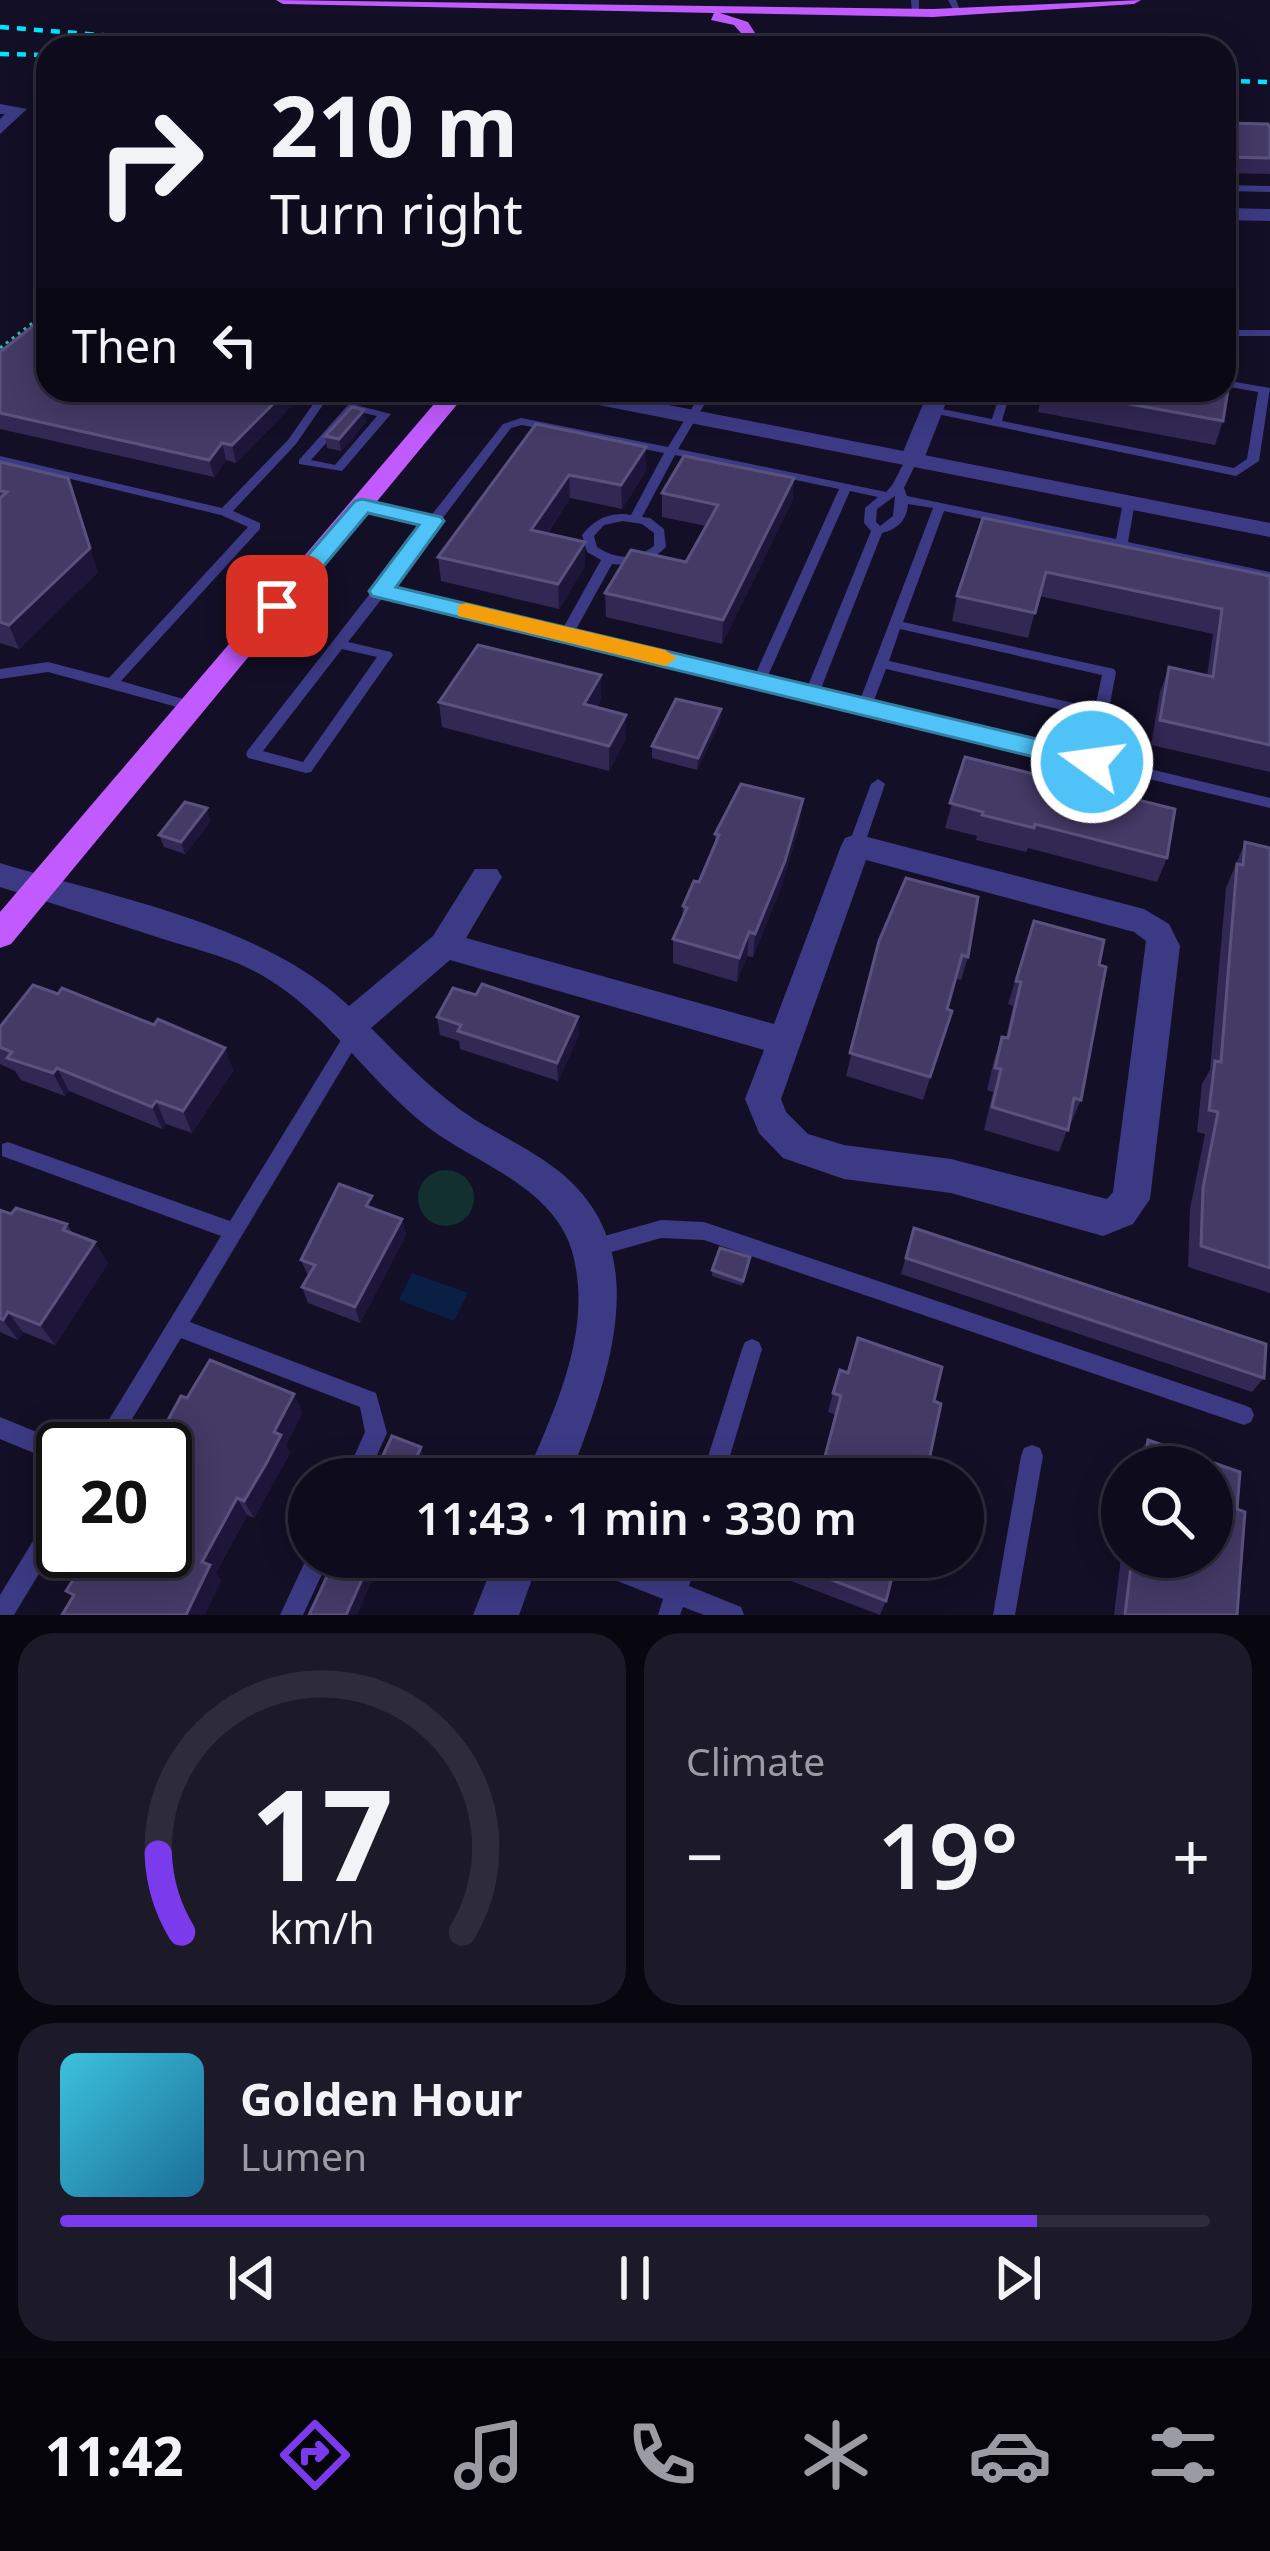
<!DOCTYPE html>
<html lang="en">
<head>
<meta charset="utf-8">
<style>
	body { margin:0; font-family:"Noto Sans",sans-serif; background:#1c1929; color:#f1f3f6; height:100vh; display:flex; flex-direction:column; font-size:45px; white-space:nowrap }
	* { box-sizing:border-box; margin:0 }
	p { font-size:39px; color:#9b9ba3 }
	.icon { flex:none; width:66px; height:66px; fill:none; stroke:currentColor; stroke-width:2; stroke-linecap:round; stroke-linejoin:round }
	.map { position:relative; height:1615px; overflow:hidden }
	.details { display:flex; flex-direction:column; gap:18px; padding:18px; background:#08060f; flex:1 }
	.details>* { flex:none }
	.banner { position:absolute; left:36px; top:36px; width:1200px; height:366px; border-radius:36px; box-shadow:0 6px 30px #0003,0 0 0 3px #2e2b3b; background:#0e0b1c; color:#f1f3f6; overflow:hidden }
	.fabs { position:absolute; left:1101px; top:1446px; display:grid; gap:24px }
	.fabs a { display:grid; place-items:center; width:132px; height:132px; border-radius:50%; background:#0e0b1c; box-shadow:0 6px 30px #0003,0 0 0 3px #2e2b3b; font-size:60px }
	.speed { position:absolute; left:36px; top:1422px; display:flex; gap:24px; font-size:60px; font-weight:700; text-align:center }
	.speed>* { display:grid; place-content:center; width:156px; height:156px; border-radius:50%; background:#0e0b1c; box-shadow:0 6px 30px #0003,0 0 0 3px #2e2b3b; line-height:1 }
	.speed .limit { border:6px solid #111; border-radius:18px; background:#fff; color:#111 }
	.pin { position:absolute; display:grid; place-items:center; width:102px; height:102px; color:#fff; margin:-51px; border-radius:24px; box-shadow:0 6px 18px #0006 }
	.me { position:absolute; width:132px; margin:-66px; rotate:284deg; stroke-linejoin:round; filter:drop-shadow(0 0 9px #0008) }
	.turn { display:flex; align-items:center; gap:42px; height:252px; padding:0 36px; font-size:54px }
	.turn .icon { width:156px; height:156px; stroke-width:2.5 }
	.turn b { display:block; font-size:84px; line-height:102px }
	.then { display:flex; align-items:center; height:114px; padding:0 36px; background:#0003; gap:24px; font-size:45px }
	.big { font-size:90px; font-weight:600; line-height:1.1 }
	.details .widget { flex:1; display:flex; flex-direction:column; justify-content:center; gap:18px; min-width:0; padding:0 42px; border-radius:36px; background:#1c1929 }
	.details .dial { align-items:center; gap:0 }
	.dial svg { height:312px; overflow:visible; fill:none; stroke:#2e2b3b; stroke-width:7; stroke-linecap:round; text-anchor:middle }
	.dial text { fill:#f1f3f6; stroke:none }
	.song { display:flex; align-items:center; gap:36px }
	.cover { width:144px; height:144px; border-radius:18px; background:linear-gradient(135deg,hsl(190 70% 55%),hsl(200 70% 35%)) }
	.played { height:12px; border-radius:6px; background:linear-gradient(90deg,#7c3aed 85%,#2e2b3b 85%) }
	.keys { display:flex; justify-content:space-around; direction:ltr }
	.heat { display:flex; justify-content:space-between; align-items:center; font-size:66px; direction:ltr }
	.details .tiles { flex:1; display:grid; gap:18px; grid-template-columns:1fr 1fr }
	.widget:last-child { grid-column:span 2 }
	.trip { position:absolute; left:288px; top:1458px; width:696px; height:120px; border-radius:60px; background:#0e0b1c; box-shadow:0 6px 30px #0003,0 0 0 3px #2e2b3b; font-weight:600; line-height:120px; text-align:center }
	.tab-bar { display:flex; height:192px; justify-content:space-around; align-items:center; background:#06040b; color:#9b9ba3 }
	.tab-bar .icon { width:84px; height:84px }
	.tab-bar .current { color:#7c3aed }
	.tab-bar b { font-size:54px; color:#f1f3f6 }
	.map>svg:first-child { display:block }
	.green { fill:#12302f }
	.water { fill:#0a1f44 }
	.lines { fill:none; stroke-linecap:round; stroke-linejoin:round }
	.path { stroke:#2fb8b0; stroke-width:3; stroke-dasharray:3 4.5; stroke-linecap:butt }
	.service { fill:#3d3a85; fill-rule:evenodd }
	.minor { fill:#3d3a85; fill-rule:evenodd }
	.tertiary { fill:#3d3a85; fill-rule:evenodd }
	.primary { fill:#c25bff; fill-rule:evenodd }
	.rail { stroke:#00e5ff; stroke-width:4.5; stroke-dasharray:9 8; stroke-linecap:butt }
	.wall { fill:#312854 }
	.shaded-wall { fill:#1d163a }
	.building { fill:#433a66; stroke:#5a527e; stroke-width:3 }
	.route { fill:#4fc3f7; stroke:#337fa1; stroke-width:3 }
	.slow { fill:#f59e0b }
</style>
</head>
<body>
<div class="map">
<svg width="1270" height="1615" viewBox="0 0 1270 1615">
	<rect width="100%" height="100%" fill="#130f26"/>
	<circle class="green" cx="446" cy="1198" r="28"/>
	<path class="water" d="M412 1273 468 1293 454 1321 399 1300Z"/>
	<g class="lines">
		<path class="path" d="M0 348 48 311"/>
		<g class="service">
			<path d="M911 0H919V15L912 13Z"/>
			<path d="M948 0H956L962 15H956Z"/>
			<path d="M1224 185 1270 186V192L1224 191Z"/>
			<rect x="1224" y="330" width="46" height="6"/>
			<path d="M1224 380 1270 388 1259 461 1236 476 932 413 926 410 932 407 992 419 1001 390H1011L1002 421 1234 468 1247 459 1258 392 1224 386Z"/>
			<path d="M323 390H333L296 444 233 511 260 523V529L121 681 197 703 199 706 197 709 192 711 48 672 0 679V669L48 662 109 678 248 527 221 515 0 462V456L222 508 288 440Z"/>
			<path d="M703 390H713L678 449 886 492C898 482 899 463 912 456L918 459 904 488 907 496 1116 539 1123 502 1129 498 1135 502 1128 542 1270 572V580L944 511 903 622 1114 669 1116 672 1100 757 1270 798V808L384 596 348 642 391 652 393 655 311 772 306 773 248 758 246 754 248 750 425 523 358 508V502L430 517 503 424 521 418 668 447ZM522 425 664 453 631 515C610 511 594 520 582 535L587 552 601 560 562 630 389 589 511 428ZM675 455 839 489 755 675 574 633 612 564C633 567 651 562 666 547L664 529 650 518 642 517ZM850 491 878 497 865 508 864 523 871 531 807 688 767 678ZM895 496 893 516 880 526 876 522 877 509ZM908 504 933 508 860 700 820 691 882 533C898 529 907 520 908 504ZM623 521 642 524 654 533V546C635 560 617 560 597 547L594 536 604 525ZM900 629 1102 675 1095 708 889 661ZM342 649 377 657 303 762 263 751ZM886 669 1093 717 1086 754 873 703Z"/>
			<path d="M775 390H802L846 396 859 390H873L848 403 780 393Z"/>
			<path d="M352 404 391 414 342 471 299 464V460L348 405ZM355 411 377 416 335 465 311 460Z"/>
			<path d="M878 779 885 784 864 846 861 850H851L848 846 871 784Z"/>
			<path d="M355 1025 361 1027 364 1032 190 1322 376 1393 387 1433 366 1479H344L365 1432 360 1407 181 1338 114 1449H91L221 1236 2 1156V1144L8 1142 230 1221 349 1027Z"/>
			<path d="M661 1220 704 1222 1244 1405 1251 1408 1254 1415 1251 1422 1244 1425 704 1240 661 1238 594 1257 587 1254 584 1248 587 1242 594 1239Z"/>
			<path d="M752 1339 759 1342 762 1349 723 1479H701L742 1349 745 1342Z"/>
			<path d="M0 1417 71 1446 72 1449H63V1465L0 1439Z"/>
			<path d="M1032 1445 1040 1448 1043 1456 1015 1615H993L1021 1456 1024 1448Z"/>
			<path d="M63 1502V1534L14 1615H0V1595L55 1505Z"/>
			<path d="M309 1553V1557H330L303 1615H280Z"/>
			<path d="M574 1557H614L669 1579 676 1557H698L689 1586 741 1607 744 1615H704L683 1607 680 1615H658L663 1599 577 1565Z"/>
		</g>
		<g class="minor">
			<path d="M0 104 27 109 0 134V119L5 114H0Z"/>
			<path d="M1224 208 1270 209V221L1224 220Z"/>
			<path d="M929 390H951L924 459 920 464H904L900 459Z"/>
			<path d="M856 834 1144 909 1169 924 1180 946 1150 1199 1133 1224 1103 1236 951 1193 844 1179 783 1158 759 1133 745 1099 764 1050 450 960 371 1028C403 1060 435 1094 474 1119 503 1137 534 1151 560 1172 659 1253 606 1382 569 1479H525C555 1407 594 1331 572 1251 553 1187 477 1164 429 1128 366 1080 324 1006 252 970 225 956 195 949 166 940 111 922 55 904 0 887V863C112 897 263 924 349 1006L433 936 475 869H497L502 877 466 938 774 1024 841 846 845 838ZM866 860 1134 932 1146 941 1113 1192 1107 1199 951 1159 844 1145 808 1134 786 1112 781 1099Z"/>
			<path d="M496 1557H540L519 1615H473Z"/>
		</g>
		<path class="tertiary" d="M547 390H592L1270 523V537L558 397Z"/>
		<g class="primary">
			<path d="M276 0 933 9 1141 0 1134 4 933 17 720 13 748 22 760 41 752 46 734 25 711 20 714 13 283 4Z"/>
			<path d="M446 390H469L11 944 0 948V912Z"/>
		</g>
		<g class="rail">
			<path d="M0 27 266 48"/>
			<path d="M0 54 48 55"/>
			<path d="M1224 81 1270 82"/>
		</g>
	</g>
	<g class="wall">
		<path d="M1224 123 1270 128V174L1224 173Z"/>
		<path d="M0 352 48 390 306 391 236 463 226 460 214 477 0 429Z"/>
		<path d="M1043 390H1224L1223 421 1215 445 1038 412Z"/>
		<path d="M364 410 366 422 341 451 327 448 325 436Z"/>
		<path d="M536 424 646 471 622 509 570 498 547 534 585 542V566L559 609 441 581 438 557Z"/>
		<path d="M0 462 98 572 19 649 0 643Z"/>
		<path d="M794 478 792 502 722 644 606 617 605 593 686 562 706 526 662 517V493Z"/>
		<path d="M983 518 1270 576V772L1151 745 1160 692 1169 667 1207 676 1213 634 1039 596 1028 638 952 621 957 596Z"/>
		<path d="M601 699 597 707 626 715V739L609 771 442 727 439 702Z"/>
		<path d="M721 709 720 722 697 770 652 758V746Z"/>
		<path d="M965 757 1167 858 1157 882 1028 848 1026 852 976 840 977 836 945 828Z"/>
		<path d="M211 821 185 854 164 847 159 835Z"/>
		<path d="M800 824 782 885 753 957 747 956 737 982 673 963V939L682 919 683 906 699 882 715 846V834Z"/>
		<path d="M1245 842 1270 848V1293L1188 1267 1190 1209 1205 1134 1197 1132 1202 1084 1210 1070 1226 888Z"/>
		<path d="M1034 921 1081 1100 1071 1123 1070 1122 1059 1152 984 1130 993 1092 987 1090 994 1060 1002 1037 1006 1038 1013 1006 1008 1004Z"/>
		<path d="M879 941 968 957 961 980 956 979 947 1009 952 1011 923 1100 846 1076Z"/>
		<path d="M437 1017 579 1035 558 1081 460 1049 459 1041 440 1035Z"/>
		<path d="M154 1025 225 1048 233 1071 192 1133 166 1124 162 1129 69 1091 65 1096 21 1080 15 1071 0 1064V1027Z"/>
		<path d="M375 1209 402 1219 406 1235 360 1323 308 1303 302 1287 308 1276 301 1260Z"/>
		<path d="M0 1210 11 1214 67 1224 73 1234 108 1263 55 1345 23 1332 18 1340 0 1332Z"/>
		<path d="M914 1228 1264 1378 1252 1392 901 1274Z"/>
		<path d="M750 1257 742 1286 712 1276V1270Z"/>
		<path d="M833 1393 934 1401 836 1415 828 1412Z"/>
		<path d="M294 1394 302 1413 286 1445 290 1453 254 1518 247 1515 216 1573 221 1581 73 1597 66 1591 165 1551 187 1398Z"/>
		<path d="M1148 1440 1240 1472 1237 1509 1245 1512 1237 1615H1114L1122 1549V1557H1212V1467H1133L1135 1458Z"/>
		<path d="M1122 1490V1520L1117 1518Z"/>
		<path d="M798 1557H908L898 1581 892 1578 886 1601 880 1615 791 1581Z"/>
	</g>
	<g class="shaded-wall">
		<path d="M287 390 306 391 236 463 232 445Z"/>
		<path d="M364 410 366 422 341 451 339 439Z"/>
		<path d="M222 443 226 460 214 477 209 460Z"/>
		<path d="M646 447V471L622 509 621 485Z"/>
		<path d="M569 475 570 498 533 554 531 530Z"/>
		<path d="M68 478 98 572 19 649 9 625Z"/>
		<path d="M794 478 792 502 722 644 723 620Z"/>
		<path d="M585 542V566L559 609 558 584Z"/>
		<path d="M601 675V699L585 728 584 704Z"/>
		<path d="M721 709 720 722 697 770 698 758Z"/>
		<path d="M626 715V739L609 771V746Z"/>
		<path d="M803 799 800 824 782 885 753 957 755 934Z"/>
		<path d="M207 808 211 821 185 854 181 842Z"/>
		<path d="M749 932 747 956 737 982 739 958Z"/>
		<path d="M578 1017 579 1035 558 1081 557 1063Z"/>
		<path d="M225 1048 233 1071 192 1133 183 1111Z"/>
		<path d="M57 1068 69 1091 65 1096 53 1073Z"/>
		<path d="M156 1101 166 1124 162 1129 152 1107Z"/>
		<path d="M402 1219 406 1235 360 1323 355 1307Z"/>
		<path d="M95 1242 108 1263 55 1345 40 1325Z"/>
		<path d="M8 1312 23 1332 18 1340 3 1320Z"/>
		<path d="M294 1394 302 1413 286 1445 290 1453 254 1518 244 1501 274 1432Z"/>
		<path d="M421 1447 425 1461 417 1479H407Z"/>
		<path d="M237 1498 247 1515 216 1573 221 1581 205 1615H186L202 1562Z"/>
		<path d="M372 1557H383L357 1615H346Z"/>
	</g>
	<g class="building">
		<path d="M1224 123 1268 124 1270 128V158L1224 157Z"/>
		<path d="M48 314V390H287L232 445 222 443 209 460 0 413V352Z"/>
		<path d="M1224 376 1230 377 1223 421 1053 390H1224Z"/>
		<path d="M352 407 364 410 339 439 325 436Z"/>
		<path d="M536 424 646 447 621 485 569 475 531 530 585 542 558 584 438 557Z"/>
		<path d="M684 456 794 478 723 620 605 593 631 550 686 562 718 505 662 493Z"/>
		<path d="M0 462 68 478 90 548 9 625 0 622V498L7 492 0 491Z"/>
		<path d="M983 518 1270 576V745L1160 720 1169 667 1213 677 1222 609 1046 572 1035 613 957 596Z"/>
		<path d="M478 645 601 675 584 704 626 715 609 746 439 702Z"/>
		<path d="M676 699 721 709 698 758 652 746Z"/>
		<path d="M965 757 1175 809 1167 858 1035 824 1034 828 982 815 983 812 950 803Z"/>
		<path d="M741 784 803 799 785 861 755 934 749 932 739 958 673 939 687 908 683 906 694 881 699 882 719 835 715 834Z"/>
		<path d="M185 802 207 808 181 842 159 835Z"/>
		<path d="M1245 842 1270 848V1268L1201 1246 1203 1188 1218 1112 1209 1110 1215 1061 1221 1062 1237 864 1243 865Z"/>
		<path d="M906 878 978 897 968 957 962 955 947 1009 952 1011 930 1077 850 1053 879 941Z"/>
		<path d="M1034 921 1104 940 1099 965 1106 967 1081 1100 1074 1098 1068 1130 992 1107 1001 1069 995 1068 1002 1037 1008 1038 1021 982 1016 981Z"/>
		<path d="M482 984 578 1017 557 1063 458 1031 461 1025 437 1017 453 988 476 995Z"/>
		<path d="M33 985 58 994 62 988 154 1025 158 1019 225 1048 183 1111 156 1101 152 1107 57 1068 53 1073 7 1058 12 1052 0 1047V1027Z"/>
		<path d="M339 1184 372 1196 366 1206 402 1219 355 1307 302 1287 315 1265 301 1260Z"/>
		<path d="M16 1208 67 1224 63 1230 95 1242 40 1325 8 1312 3 1320 0 1318V1210L11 1214Z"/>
		<path d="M914 1228 1266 1344 1264 1378 906 1258Z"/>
		<path d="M720 1248 750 1257 743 1281 712 1270Z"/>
		<path d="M858 1338 942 1367 934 1401 941 1404 925 1479H819L841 1396 833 1393 840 1370 848 1373Z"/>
		<path d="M210 1360 294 1394 274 1432 281 1435 266 1464 244 1501 237 1498 202 1562 210 1565 186 1615H62L74 1595 66 1591 92 1551H165V1449H152L181 1396 187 1398Z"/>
		<path d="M392 1436 421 1447 407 1479H372Z"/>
		<path d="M1148 1440 1240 1472 1237 1509 1245 1512 1237 1615H1125L1132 1557H1212V1467H1144Z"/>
		<path d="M336 1557H372L346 1615H309Z"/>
		<path d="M798 1557H908L906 1565 896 1561 886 1601 796 1566Z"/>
	</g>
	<path class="route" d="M362 499 441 517 444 521 396 587 1092 752 1106 762 1092 771 372 596 369 591 419 525 368 513 286 611H269V600L355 501Z"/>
	<path class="slow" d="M466 603 665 650 677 658 665 666 458 616V605Z"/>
</svg>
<div class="fabs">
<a><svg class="icon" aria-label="search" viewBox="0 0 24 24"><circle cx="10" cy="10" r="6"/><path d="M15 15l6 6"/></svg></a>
</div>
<div class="speed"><div class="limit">20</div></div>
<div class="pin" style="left:277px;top:606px;background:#d93025"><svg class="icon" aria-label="arrive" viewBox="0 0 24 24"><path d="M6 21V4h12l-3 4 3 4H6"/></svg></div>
<svg class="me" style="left:1092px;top:762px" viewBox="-20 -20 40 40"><circle r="17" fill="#4fc3f7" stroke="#fff" stroke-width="3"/><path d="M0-11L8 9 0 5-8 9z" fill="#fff"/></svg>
<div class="trip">11:43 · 1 min · 330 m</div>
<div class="banner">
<div class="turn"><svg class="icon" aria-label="right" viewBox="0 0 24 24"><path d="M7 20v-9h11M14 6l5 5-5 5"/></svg><div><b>210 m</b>Turn right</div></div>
<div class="then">Then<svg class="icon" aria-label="left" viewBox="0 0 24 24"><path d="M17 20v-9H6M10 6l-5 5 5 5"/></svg></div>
</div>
</div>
<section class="details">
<div class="tiles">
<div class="widget dial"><svg viewBox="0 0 100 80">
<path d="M14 69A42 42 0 1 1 86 69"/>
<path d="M14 69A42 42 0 0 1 8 49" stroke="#7c3aed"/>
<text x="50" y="56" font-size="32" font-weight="700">17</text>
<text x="50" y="72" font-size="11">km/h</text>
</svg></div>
<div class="widget"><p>Climate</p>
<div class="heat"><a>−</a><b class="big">19°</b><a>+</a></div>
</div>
<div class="widget">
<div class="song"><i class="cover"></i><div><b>Golden Hour</b><p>Lumen</p></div></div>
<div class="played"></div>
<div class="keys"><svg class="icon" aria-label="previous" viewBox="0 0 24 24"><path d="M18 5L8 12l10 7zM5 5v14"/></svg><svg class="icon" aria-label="pause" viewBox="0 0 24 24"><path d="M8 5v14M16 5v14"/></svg><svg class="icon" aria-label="next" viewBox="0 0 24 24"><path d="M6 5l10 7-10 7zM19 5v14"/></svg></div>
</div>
</div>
</section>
<nav class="tab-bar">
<b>11:42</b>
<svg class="icon current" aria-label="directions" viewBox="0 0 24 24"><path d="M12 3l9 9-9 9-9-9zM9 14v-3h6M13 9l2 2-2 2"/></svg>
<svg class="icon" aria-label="music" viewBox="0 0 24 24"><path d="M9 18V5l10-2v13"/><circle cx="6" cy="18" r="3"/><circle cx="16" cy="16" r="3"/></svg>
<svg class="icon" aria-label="phone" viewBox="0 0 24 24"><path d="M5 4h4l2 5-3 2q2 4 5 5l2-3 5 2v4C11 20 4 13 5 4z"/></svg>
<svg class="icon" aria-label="climate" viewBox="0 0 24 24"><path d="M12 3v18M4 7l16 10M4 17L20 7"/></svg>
<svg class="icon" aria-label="car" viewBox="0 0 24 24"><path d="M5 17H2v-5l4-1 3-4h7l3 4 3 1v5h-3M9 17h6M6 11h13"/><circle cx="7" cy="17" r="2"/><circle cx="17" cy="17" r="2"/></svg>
<svg class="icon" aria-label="filters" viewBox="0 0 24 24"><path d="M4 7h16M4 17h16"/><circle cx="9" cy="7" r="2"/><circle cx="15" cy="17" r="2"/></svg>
</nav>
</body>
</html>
